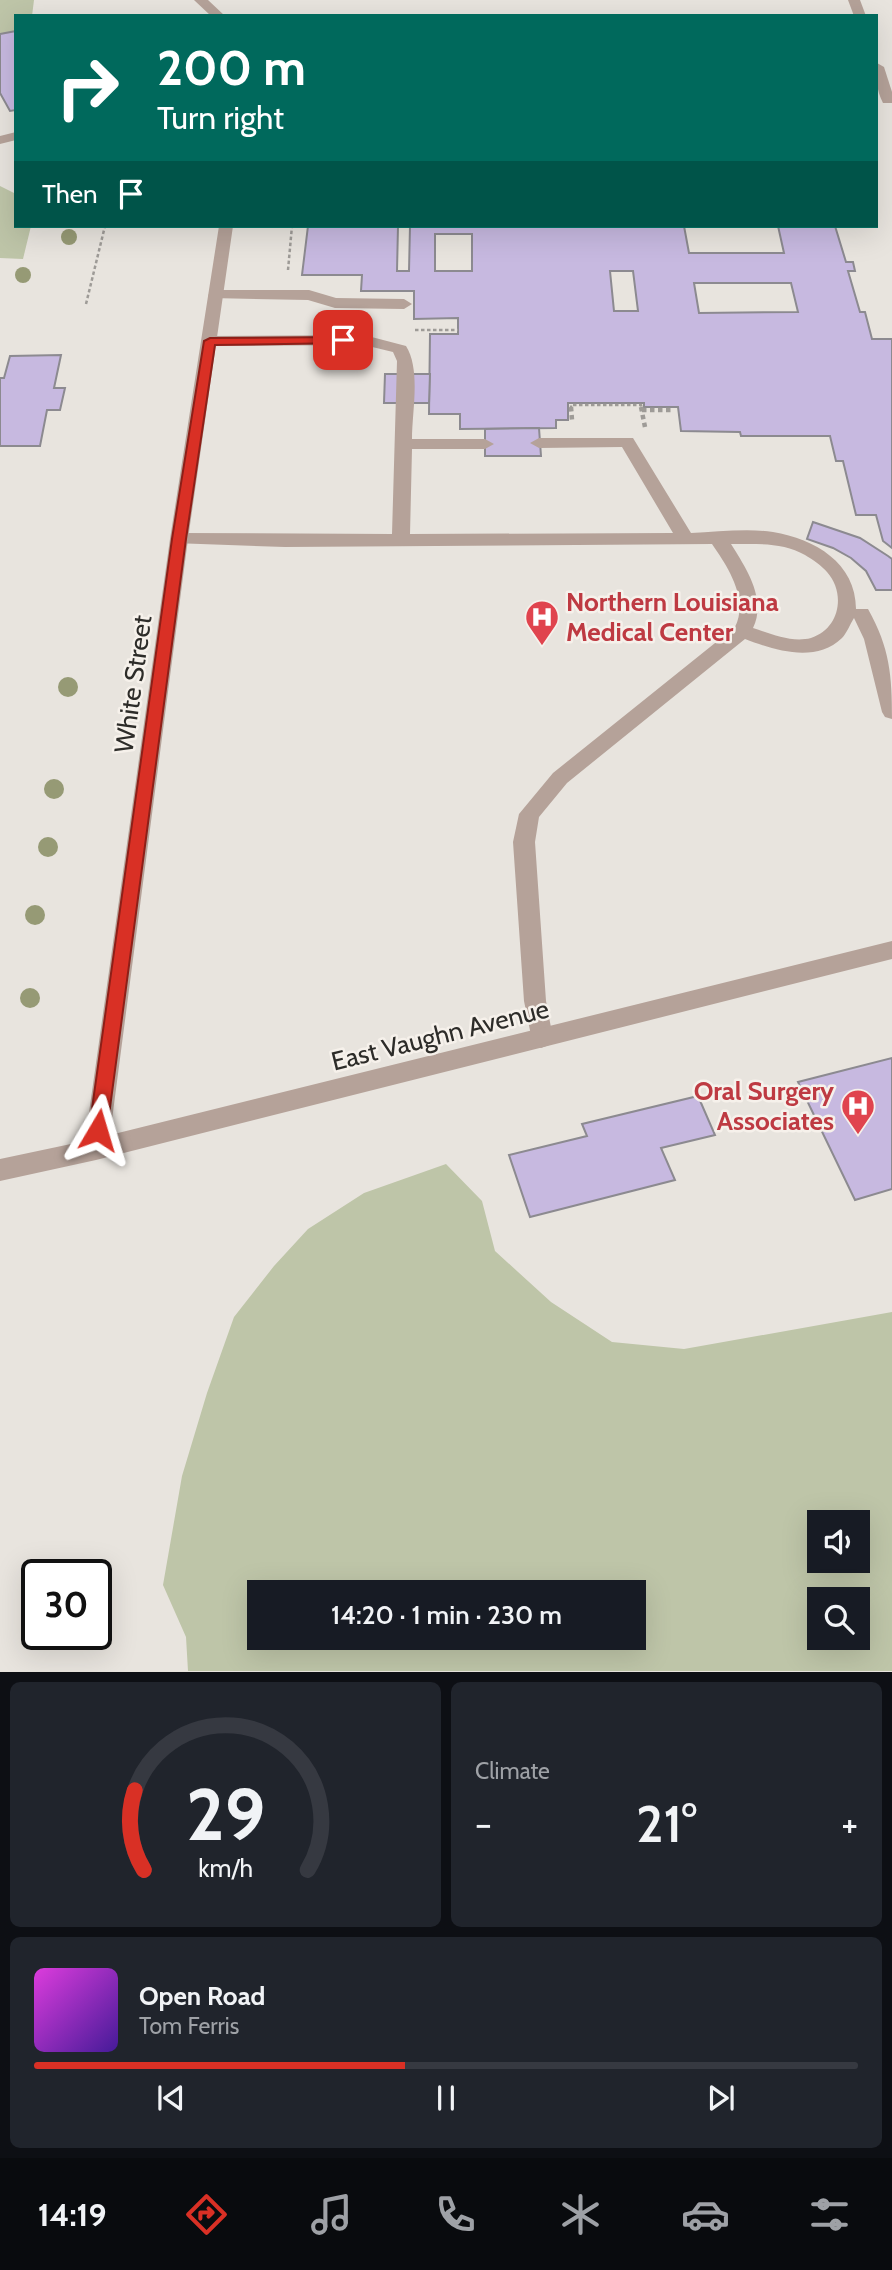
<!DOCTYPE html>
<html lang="en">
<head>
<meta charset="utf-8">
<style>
	body { margin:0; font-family:Cabin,sans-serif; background:#20242c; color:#f1f3f6; height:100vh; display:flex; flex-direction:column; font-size:26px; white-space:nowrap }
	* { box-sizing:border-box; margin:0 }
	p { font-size:23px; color:#9ea1a6 }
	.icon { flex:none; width:38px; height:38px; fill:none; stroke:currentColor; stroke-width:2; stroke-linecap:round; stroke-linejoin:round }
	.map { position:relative; height:1672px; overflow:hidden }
	.panel { display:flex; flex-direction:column; gap:10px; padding:10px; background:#0d0f14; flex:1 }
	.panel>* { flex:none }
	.banner { position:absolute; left:14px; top:14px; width:864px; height:214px; border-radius:0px; box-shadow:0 7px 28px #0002; background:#00695c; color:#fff; overflow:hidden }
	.fabs { position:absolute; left:807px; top:1510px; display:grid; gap:14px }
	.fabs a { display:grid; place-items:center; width:63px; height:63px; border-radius:0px; background:#171b24; box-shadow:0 7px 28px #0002; font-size:35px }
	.speed { position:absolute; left:21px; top:1559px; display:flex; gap:14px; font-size:35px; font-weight:700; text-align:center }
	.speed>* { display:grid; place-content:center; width:91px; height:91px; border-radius:50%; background:#171b24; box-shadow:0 7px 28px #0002; line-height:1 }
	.speed .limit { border:4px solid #111; border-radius:10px; background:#fff; color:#111 }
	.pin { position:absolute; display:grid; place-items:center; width:60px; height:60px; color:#fff; margin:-30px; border-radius:14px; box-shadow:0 4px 10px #0006 }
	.me { position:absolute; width:77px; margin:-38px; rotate:7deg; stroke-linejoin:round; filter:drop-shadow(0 0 5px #0008) }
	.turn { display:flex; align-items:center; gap:24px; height:147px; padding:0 28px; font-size:32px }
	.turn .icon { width:91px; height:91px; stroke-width:2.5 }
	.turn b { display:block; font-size:49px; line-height:60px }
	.then { display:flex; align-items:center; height:66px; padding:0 28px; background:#0003; gap:14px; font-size:26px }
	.big { font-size:52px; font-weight:600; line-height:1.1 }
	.panel .card { flex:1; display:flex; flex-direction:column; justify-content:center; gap:10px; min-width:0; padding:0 24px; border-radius:10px; background:#20242c }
	.panel .dial { align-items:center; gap:0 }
	.dial svg { height:182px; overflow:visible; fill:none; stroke:#363941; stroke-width:7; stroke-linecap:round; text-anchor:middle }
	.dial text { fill:#f1f3f6; stroke:none }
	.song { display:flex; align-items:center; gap:21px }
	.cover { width:84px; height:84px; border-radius:10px; background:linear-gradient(135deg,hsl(300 70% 55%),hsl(260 70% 35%)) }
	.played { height:7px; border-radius:4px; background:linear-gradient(90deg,#d93025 45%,#363941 45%) }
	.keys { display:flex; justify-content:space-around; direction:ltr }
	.heat { display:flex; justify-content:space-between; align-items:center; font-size:38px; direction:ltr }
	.panel .tiles { flex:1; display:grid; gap:10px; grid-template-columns:1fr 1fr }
	.card:last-child { grid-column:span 2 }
	.trip { position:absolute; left:247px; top:1580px; width:399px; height:70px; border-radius:0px; background:#171b24; box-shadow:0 7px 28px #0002; font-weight:600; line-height:70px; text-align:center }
	.menu { display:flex; height:112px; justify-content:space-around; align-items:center; background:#090b0e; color:#9ea1a6 }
	.menu .icon { width:49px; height:49px }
	.menu .selected { color:#d93025 }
	.menu b { font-size:32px; color:#f1f3f6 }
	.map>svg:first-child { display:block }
	.green { fill:#bec5a8; fill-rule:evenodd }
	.building { fill:#c7b9e0; stroke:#8c8a90; stroke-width:2; fill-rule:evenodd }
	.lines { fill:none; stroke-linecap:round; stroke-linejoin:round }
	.path-far1 { stroke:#9e9b97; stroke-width:2.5; stroke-dasharray:3.5 2.5; stroke-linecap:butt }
	.path { stroke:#9e9b97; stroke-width:4.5; stroke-dasharray:4.5 3.5; stroke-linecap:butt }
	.service { fill:#b5a299; fill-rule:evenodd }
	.minor { fill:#b5a299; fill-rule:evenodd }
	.tree { fill:#969a75 }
	.route { fill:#d93025; stroke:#8d1f18; stroke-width:2 }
	.labels { text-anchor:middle; stroke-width:5; stroke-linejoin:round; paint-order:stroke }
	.health-label { font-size:26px; font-weight:bold; fill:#be3a42; stroke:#f6f1eb; text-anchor:start }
	.street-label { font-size:26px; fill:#2d2c29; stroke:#f6f1eb }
</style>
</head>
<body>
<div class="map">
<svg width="892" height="1672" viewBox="0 0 892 1672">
	<rect width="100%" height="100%" fill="#e8e4de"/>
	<g class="green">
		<path d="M0 0H34L32 16H16V31L0 34Z"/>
		<path d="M0 186 16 194V226H31L23 259 0 258Z"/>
		<path d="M446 1164 482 1201 495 1251 551 1302 612 1342 684 1349 892 1312V1671H188L186 1637 163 1585 182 1476 207 1393 234 1317 274 1266 308 1229 364 1193ZM819 1522H858V1561H819ZM259 1592H634V1638H259ZM819 1600H858V1638H819Z"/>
	</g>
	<g class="building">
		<path d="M16 31V110L10 111 0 93V34Z"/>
		<path d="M308 226H398L397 271H409L410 226H684L689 253H784L778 226H835L846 262H853L855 271H848L860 312H865L872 339H892V548L883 541 876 515H856L843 461H836L830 436H741L740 432 681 431 678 407H644V403H568V420H556V428L460 429V414H429L430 334H458V318L414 319V291H361L362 275H302ZM435 234H472V271H435ZM610 271H633L638 311H614ZM694 283H791L798 312 699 313Z"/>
		<path d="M61 355 54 388H65L60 410H47L40 446H0V378H4L10 356Z"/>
		<path d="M385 374H430L429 403H384Z"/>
		<path d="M539 428 541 456H485V429Z"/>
		<path d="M813 522 860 538 888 556 892 559V590H876L866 571 851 558 833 548 807 539Z"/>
		<path d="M892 1058V1189L855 1200 798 1082Z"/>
		<path d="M698 1096 715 1135 661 1148 675 1180 530 1217 509 1155 587 1136 582 1124Z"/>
	</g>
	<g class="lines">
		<g class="path-far1">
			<path d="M288 270 292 226"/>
			<path d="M86 304 105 226"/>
			<path d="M415 330H458"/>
			<path d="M571 409V405H641L642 409"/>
		</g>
		<g class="path">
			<path d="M571 407 572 420"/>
			<path d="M641 407 645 427"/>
			<path d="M642 410H671"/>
		</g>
		<g class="service">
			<path d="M848 0H860L866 16H854Z"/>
			<path d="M877 63 884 67 892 92V103H883C876 90 876 77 877 63Z"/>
			<path d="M16 132V140L0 144V136Z"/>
			<path d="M216 290H309L336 298 404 299 412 304 404 309 335 308 308 300 211 298 208 295Z"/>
			<path d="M364 335 406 346C421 370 412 411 412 439H485L494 444 485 449H412L410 534 673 533 622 447 539 448 530 443 539 438H633L691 533C717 532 747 528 773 532 815 539 856 563 856 609H868C890 648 892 676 892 719L885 717 882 712 864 639 854 618C850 624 847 633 842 638 815 664 774 650 745 639L567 783 539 817 535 842 546 1001 553 1038 549 1045 541 1048 533 1045 524 1001 513 842 519 814 553 773 735 627C749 599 728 567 712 544L285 547 173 543 170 539 179 533 392 534 397 361 393 352 364 345 210 346 202 341 210 336ZM731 544C755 544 783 542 805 555 812 559 822 566 827 572 846 593 840 629 811 638 792 643 771 634 753 628 767 599 746 568 731 544Z"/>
		</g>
		<g class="minor">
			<path d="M194 0H208L225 16H211Z"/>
			<path d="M219 226H233L188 539 110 1135 892 941V959L96 1160 0 1181V1159L85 1141 170 539Z"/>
		</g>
	</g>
	<g class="tree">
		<circle cx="69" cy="237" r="8"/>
		<circle cx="23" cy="275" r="8"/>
		<circle cx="68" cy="687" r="10"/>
		<circle cx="54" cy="789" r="10"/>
		<circle cx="48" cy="847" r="10"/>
		<circle cx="35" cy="915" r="10"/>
		<circle cx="30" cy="998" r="10"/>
	</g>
	<path class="route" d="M343 337 349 340 347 343 215 345 186 539 107 1130 104 1136 98 1139 91 1136 89 1130 172 539 204 341 210 338Z"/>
	<defs>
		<g id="hospital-pin" transform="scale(1.75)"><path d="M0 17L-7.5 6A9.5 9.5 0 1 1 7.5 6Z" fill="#e0444e" stroke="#f6f1eb"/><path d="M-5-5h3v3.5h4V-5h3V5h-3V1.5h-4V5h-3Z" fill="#fff"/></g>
	</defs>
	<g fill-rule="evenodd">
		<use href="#hospital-pin" x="542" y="617"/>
		<use href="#hospital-pin" x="858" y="1106"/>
	</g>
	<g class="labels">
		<g class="health-label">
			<text x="566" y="611">Northern Louisiana<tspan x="566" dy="30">Medical Center</tspan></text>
			<text x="834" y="1100" text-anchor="end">Oral Surgery<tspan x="834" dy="30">Associates</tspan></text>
		</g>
		<g class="street-label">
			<text transform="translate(133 684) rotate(-82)" y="9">White Street</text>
			<text transform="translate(440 1035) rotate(-14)" y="9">East Vaughn Avenue</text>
		</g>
	</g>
</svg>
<div class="fabs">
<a><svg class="icon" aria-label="sound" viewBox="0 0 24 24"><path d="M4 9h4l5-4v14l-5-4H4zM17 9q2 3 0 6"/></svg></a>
<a><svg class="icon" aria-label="search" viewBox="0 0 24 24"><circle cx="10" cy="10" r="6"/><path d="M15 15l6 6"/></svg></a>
</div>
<div class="speed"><div class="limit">30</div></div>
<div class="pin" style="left:343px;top:340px;background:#d93025"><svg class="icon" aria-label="arrive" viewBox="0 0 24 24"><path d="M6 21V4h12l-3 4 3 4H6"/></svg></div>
<svg class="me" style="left:98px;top:1130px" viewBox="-20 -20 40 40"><path d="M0-17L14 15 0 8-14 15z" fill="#d93025" stroke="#fff" stroke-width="4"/></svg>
<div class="trip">14:20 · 1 min · 230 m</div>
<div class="banner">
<div class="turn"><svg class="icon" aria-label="right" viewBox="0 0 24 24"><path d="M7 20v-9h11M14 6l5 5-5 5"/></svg><div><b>200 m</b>Turn right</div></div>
<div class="then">Then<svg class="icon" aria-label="arrive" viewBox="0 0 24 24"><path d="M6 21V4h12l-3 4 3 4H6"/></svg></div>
</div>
</div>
<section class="panel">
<div class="tiles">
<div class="card dial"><svg viewBox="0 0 100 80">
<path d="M14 69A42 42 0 1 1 86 69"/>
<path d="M14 69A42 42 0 0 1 10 34" stroke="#d93025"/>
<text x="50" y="56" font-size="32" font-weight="700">29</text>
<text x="50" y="72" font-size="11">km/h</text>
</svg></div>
<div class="card"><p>Climate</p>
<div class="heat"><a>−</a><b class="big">21°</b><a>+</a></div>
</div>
<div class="card">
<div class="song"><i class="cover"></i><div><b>Open Road</b><p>Tom Ferris</p></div></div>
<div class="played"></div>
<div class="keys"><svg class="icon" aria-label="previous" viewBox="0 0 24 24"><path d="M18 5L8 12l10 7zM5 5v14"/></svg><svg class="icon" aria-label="pause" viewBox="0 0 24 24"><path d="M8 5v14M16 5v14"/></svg><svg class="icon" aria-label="next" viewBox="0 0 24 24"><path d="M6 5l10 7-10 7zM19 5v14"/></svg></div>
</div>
</div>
</section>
<nav class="menu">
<b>14:19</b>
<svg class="icon selected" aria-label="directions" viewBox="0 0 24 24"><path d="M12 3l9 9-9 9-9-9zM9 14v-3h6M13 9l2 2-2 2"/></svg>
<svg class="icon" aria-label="music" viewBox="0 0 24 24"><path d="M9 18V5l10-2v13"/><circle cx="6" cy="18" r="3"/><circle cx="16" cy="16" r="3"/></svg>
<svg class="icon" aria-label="phone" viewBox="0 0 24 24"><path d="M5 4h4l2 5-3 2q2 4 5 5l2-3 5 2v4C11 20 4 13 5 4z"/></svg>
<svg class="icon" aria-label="climate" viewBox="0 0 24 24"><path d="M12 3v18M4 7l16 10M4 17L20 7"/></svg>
<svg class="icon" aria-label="car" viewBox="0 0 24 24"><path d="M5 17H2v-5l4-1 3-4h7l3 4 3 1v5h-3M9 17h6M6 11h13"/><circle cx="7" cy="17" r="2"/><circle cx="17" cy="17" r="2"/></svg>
<svg class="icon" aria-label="filters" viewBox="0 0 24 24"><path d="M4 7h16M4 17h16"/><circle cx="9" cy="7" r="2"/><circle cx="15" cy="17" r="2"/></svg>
</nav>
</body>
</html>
